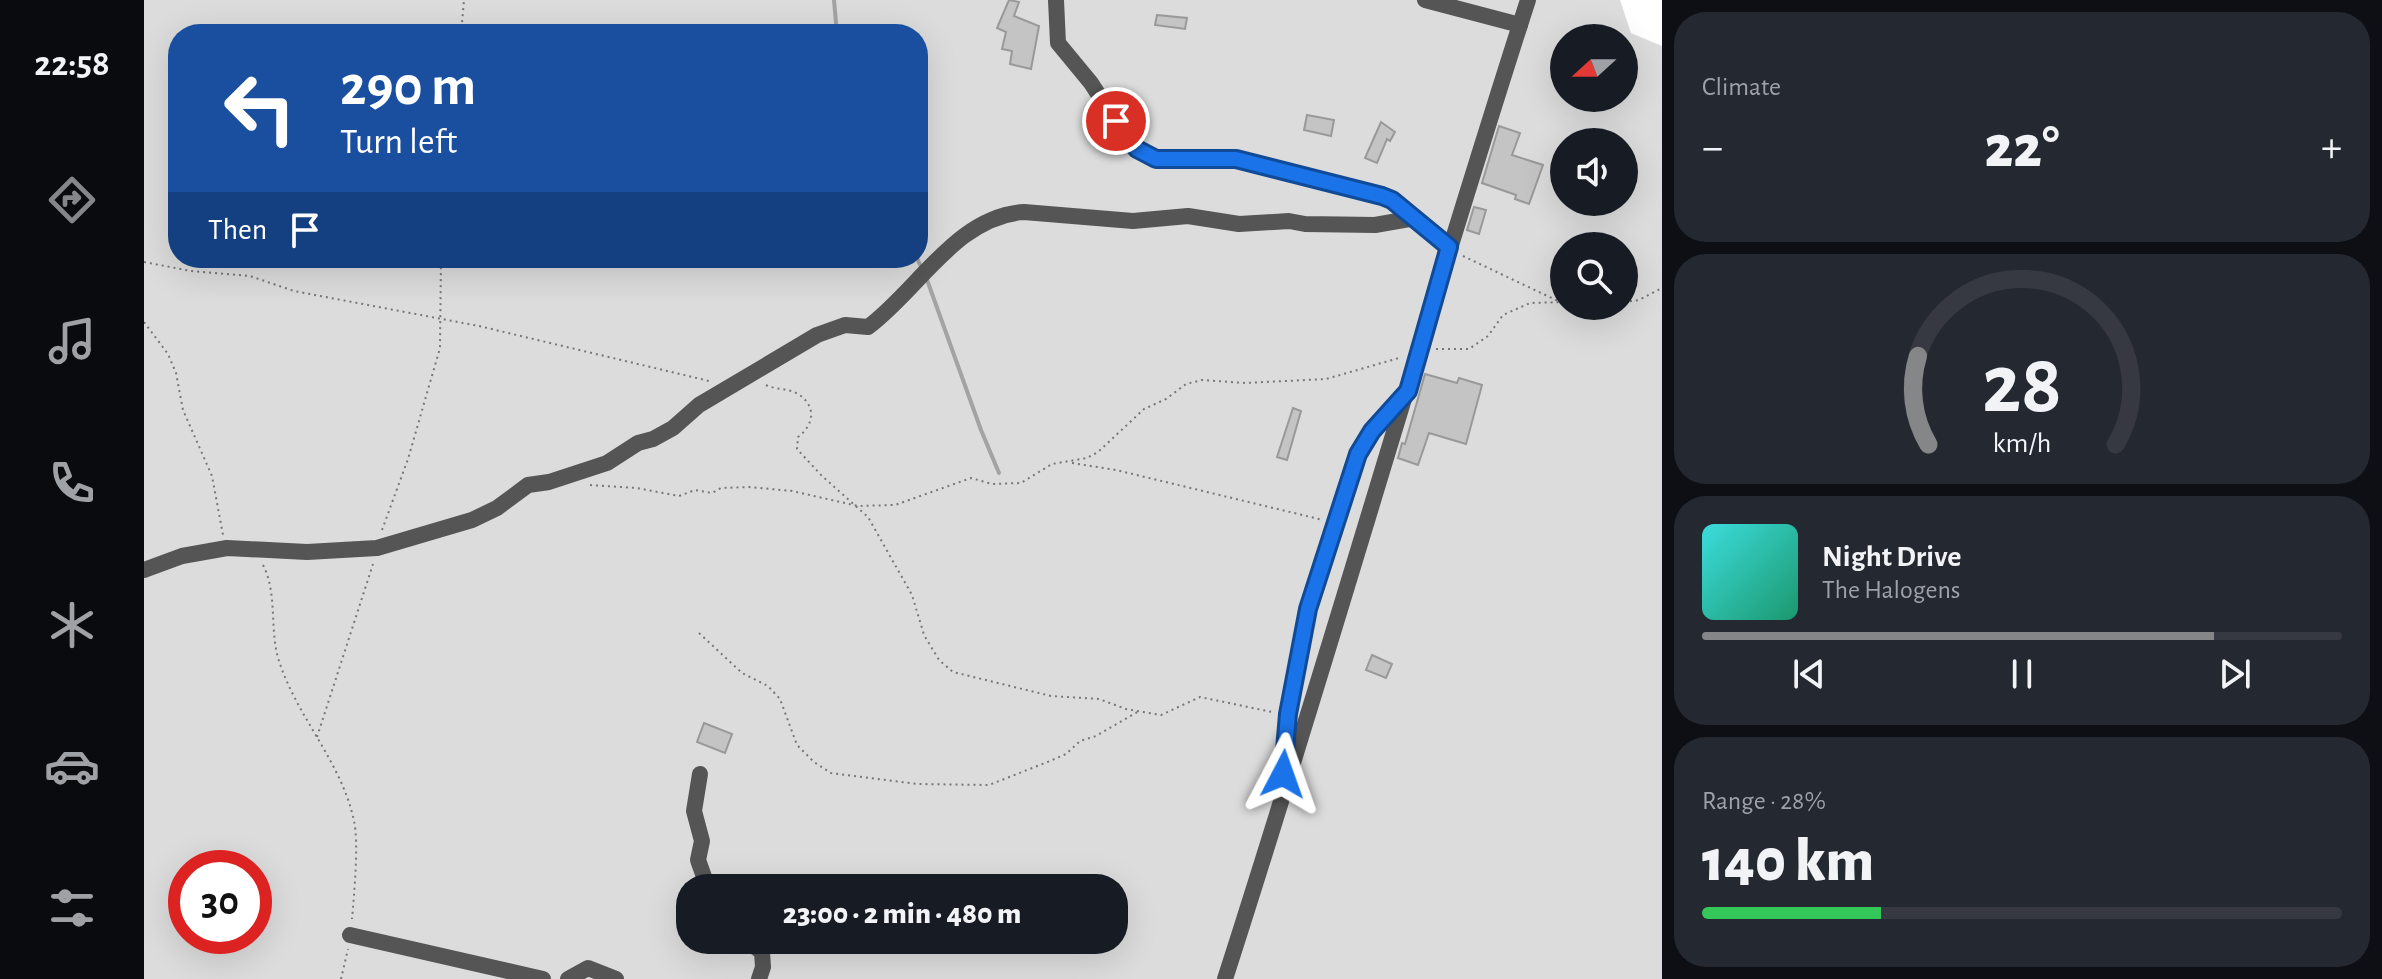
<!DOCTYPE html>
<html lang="en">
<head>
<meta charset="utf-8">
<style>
	body { margin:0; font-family:"Alegreya Sans",sans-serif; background:#242831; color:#f1f3f6; height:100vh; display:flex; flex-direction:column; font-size:30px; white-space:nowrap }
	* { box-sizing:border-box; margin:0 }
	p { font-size:26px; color:#9ea1a6 }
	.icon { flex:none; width:44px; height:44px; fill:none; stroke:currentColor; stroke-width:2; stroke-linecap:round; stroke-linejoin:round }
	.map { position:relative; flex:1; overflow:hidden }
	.drawer { display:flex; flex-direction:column; gap:12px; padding:12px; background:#0d0f14; width:720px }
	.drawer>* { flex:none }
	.guide { position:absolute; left:24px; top:24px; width:760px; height:244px; border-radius:32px; box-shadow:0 8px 32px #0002; background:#1a4fa0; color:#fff; overflow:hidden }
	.needle { width:52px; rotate:249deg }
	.buttons { position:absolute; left:1406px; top:24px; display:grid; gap:16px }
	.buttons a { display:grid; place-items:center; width:88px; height:88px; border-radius:50%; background:#171b24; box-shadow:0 8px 32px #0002; font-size:40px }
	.speed { position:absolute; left:24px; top:850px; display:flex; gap:16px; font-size:40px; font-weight:700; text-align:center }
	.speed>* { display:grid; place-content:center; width:104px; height:104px; border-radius:50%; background:#171b24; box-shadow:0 8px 32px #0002; line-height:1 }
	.speed .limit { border:12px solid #d22; background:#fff; color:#111 }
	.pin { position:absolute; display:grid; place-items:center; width:68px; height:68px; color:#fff; margin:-34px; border:4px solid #fff; border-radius:50%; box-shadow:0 2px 8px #0007 }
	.me { position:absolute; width:88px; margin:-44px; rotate:4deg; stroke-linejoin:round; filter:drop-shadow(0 0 6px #0008) }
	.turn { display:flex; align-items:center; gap:28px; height:168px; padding:0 40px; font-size:36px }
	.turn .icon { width:104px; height:104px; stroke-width:2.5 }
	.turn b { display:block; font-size:56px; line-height:68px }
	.then { display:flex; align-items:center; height:76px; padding:0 40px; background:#0003; gap:16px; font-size:30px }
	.big { font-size:60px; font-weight:800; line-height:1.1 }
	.drawer .tile { flex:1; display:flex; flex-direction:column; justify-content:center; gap:12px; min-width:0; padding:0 28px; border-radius:32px; background:#242831 }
	.drawer .dial { align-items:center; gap:0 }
	.dial svg { height:208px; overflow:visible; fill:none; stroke:#363941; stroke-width:7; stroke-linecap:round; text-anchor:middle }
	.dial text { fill:#f1f3f6; stroke:none }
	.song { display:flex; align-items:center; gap:24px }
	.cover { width:96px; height:96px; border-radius:12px; background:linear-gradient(135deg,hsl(180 70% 55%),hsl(160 70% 35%)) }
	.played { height:8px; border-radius:4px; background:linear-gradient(90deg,#858687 80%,#363941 80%) }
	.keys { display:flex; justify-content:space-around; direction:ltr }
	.heat { display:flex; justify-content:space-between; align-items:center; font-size:44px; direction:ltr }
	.charge { height:12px; border-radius:6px; background:linear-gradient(90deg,#34c759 28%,#363941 0) }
	.trip { position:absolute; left:532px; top:874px; width:452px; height:80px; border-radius:32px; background:#171b24; box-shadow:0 8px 32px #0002; font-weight:800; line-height:80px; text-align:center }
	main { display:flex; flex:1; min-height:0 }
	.tab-bar { display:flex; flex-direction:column; width:144px; justify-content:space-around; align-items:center; background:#090b0e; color:#9ea1a6 }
	.tab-bar .icon { width:56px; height:56px }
	.tab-bar .selected { color:#858687 }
	.tab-bar b { font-size:36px; color:#f1f3f6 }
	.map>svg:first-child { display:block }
	.green { fill:#dcdcdc; fill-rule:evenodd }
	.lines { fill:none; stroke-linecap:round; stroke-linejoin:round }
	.stream { stroke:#a3a3a3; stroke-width:4 }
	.building { fill:#c4c4c4; stroke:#999; stroke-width:2 }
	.path { stroke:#777; stroke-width:2; stroke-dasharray:2 4; stroke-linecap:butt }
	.minor { stroke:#555; stroke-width:16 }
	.route-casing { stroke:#114b97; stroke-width:20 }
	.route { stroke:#1a73e8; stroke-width:14 }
</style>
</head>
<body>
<main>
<nav class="tab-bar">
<b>22:58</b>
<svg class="icon selected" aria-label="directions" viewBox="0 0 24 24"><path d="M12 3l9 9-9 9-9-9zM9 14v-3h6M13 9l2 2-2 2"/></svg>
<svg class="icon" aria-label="music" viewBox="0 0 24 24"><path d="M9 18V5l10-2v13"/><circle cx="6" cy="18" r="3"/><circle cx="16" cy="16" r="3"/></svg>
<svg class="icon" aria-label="phone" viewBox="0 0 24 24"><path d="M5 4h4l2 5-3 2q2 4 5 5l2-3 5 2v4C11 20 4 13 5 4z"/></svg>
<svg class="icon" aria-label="climate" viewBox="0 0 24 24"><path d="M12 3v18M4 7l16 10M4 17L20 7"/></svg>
<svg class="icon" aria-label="car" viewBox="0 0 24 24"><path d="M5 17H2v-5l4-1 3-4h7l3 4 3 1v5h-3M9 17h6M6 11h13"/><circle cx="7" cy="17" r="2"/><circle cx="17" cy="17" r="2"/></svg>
<svg class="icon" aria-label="filters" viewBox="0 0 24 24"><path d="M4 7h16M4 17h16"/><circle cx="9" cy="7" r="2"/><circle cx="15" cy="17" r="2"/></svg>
</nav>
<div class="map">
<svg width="1518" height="979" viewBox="0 0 1518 979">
	<rect width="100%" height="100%" fill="#fff"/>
	<path class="green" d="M0 0H1476L1487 33 1518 46V979H0ZM34 34H774V258H34ZM1420 38H1480V98H1420ZM1420 142H1480V202H1420ZM1420 246H1480V306H1420ZM42 868H110V936H42ZM546 888H970V940H546Z"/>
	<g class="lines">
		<g class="stream">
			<path d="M690 0 693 34"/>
			<path d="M773 258 778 269"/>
			<path d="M782 277 837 430 855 473"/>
		</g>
	</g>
	<g class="building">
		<path d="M865 0 875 2 870 16 895 26 887 69 866 64 868 51 858 49 862 32 853 28Z"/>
		<path d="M1013 15 1043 18 1041 29 1011 25Z"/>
		<path d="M1163 115 1190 120 1187 136 1160 130Z"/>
		<path d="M1237 122 1251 132 1246 141 1243 139 1233 163 1221 158Z"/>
		<path d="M1355 126 1376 133 1368 155 1399 165 1385 204 1371 199 1372 195 1338 183Z"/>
		<path d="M1330 207 1342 210 1335 234 1323 230Z"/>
		<path d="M1281 374 1313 383 1315 378 1338 385 1322 444 1285 433 1274 465 1254 458 1258 443 1261 444Z"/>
		<path d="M1149 408 1157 411 1143 460 1133 457Z"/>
		<path d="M1228 655 1248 664 1242 678 1222 670Z"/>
		<path d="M560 723 588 734 581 753 553 742Z"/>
	</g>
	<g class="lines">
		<g class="path">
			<path d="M317 34 320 0"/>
			<path d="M1319 256 1414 301"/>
			<path d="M0 262 47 271 106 276 150 291 335 326 565 381"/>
			<path d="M1480 302 1495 300 1518 288"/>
			<path d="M0 322 24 354 32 373 39 410 68 476 79 535"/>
			<path d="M1292 349H1325L1344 336 1359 315 1386 303 1420 302"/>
			<path d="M622 385C632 390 644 388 654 394 673 406 670 425 654 437L653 449 678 476 724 517 768 595 780 635 795 660 809 672 907 696 955 699 982 709 1017 715 1056 697 1128 712"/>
			<path d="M928 463 972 470 1179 520"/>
			<path d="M446 485 493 488 535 496 551 490 568 493 577 488 605 487 648 491 714 506 751 505 827 478 848 484 877 483 908 464 943 458 954 452 1000 409 1022 399 1042 384 1058 380 1101 383 1182 379 1255 358"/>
			<path d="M238 530 264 459 296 348 297 258"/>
			<path d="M119 565C134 594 125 630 135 661 153 717 198 763 210 821 215 842 210 896 208 919"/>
			<path d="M555 633 598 673 624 686 636 699 653 745 670 762 687 773 774 784 845 785 906 761 922 754 936 741 952 736 995 711"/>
			<path d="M173 737 229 564"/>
			<path d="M197 979 204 949"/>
		</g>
		<g class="minor">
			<path d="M912 0 914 43 947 83 984 140 1001 154 1020 159H1092L1238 196 1248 200 1305 247"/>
			<path d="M1281 0 1376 25"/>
			<path d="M0 570 38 556 83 548 163 552 233 548 328 520 353 508 384 485 405 482 463 463 494 443 509 439 529 428 555 405 673 335 701 325 724 327C774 290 813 216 880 212L989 221 1044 216 1095 224 1145 221 1161 224 1231 225 1271 218"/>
			<path d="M556 774 550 811 558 841 554 860 564 888"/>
			<path d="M1139 775 1144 714 1164 609 1214 454 1228 431 1259 396"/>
			<path d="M206 935 399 979"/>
			<path d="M602 940 618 952 619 967 615 979"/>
			<path d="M424 979 444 968 472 979"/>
			<path d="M1081 979C1186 654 1279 325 1384 0"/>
		</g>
	</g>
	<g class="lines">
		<g class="route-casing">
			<path id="route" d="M972 121 993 149 1012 159H1092L1238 196 1248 200 1305 247 1264 391 1228 431 1214 454 1164 609 1144 714 1139 774"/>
		</g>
		<use href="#route" class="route"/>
	</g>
</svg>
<div class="buttons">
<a><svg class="needle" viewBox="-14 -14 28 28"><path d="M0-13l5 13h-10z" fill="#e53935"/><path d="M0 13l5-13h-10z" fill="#9ea1a6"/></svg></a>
<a><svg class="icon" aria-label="sound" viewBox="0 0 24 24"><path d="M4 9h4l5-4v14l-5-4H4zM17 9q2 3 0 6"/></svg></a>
<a><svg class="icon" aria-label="search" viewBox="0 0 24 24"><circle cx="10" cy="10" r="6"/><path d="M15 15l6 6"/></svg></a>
</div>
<div class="speed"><div class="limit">30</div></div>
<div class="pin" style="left:972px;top:121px;background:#d93025"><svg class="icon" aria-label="arrive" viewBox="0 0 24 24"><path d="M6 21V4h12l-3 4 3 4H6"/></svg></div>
<svg class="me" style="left:1139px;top:774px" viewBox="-20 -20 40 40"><path d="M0-17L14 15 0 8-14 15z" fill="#1a73e8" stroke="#fff" stroke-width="4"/></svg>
<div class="trip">23:00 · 2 min · 480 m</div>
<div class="guide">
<div class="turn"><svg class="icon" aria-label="left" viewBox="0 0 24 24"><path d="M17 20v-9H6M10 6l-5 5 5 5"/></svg><div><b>290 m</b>Turn left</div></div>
<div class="then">Then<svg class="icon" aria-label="arrive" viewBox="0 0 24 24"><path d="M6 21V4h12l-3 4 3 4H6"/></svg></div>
</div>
</div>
<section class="drawer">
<div class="tile"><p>Climate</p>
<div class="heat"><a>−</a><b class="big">22°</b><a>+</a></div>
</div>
<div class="tile dial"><svg viewBox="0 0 100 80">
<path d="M14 69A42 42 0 1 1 86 69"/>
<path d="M14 69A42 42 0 0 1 10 35" stroke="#858687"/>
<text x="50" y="56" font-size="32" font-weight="700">28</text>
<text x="50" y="72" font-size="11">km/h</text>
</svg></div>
<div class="tile">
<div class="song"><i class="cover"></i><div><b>Night Drive</b><p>The Halogens</p></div></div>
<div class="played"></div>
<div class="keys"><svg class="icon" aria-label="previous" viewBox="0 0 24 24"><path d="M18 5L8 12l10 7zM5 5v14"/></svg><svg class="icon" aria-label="pause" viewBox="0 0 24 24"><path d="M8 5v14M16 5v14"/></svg><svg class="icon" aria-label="next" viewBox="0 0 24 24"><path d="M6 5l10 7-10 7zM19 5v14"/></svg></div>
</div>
<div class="tile"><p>Range · 28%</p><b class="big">140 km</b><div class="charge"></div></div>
</section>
</main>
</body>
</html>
